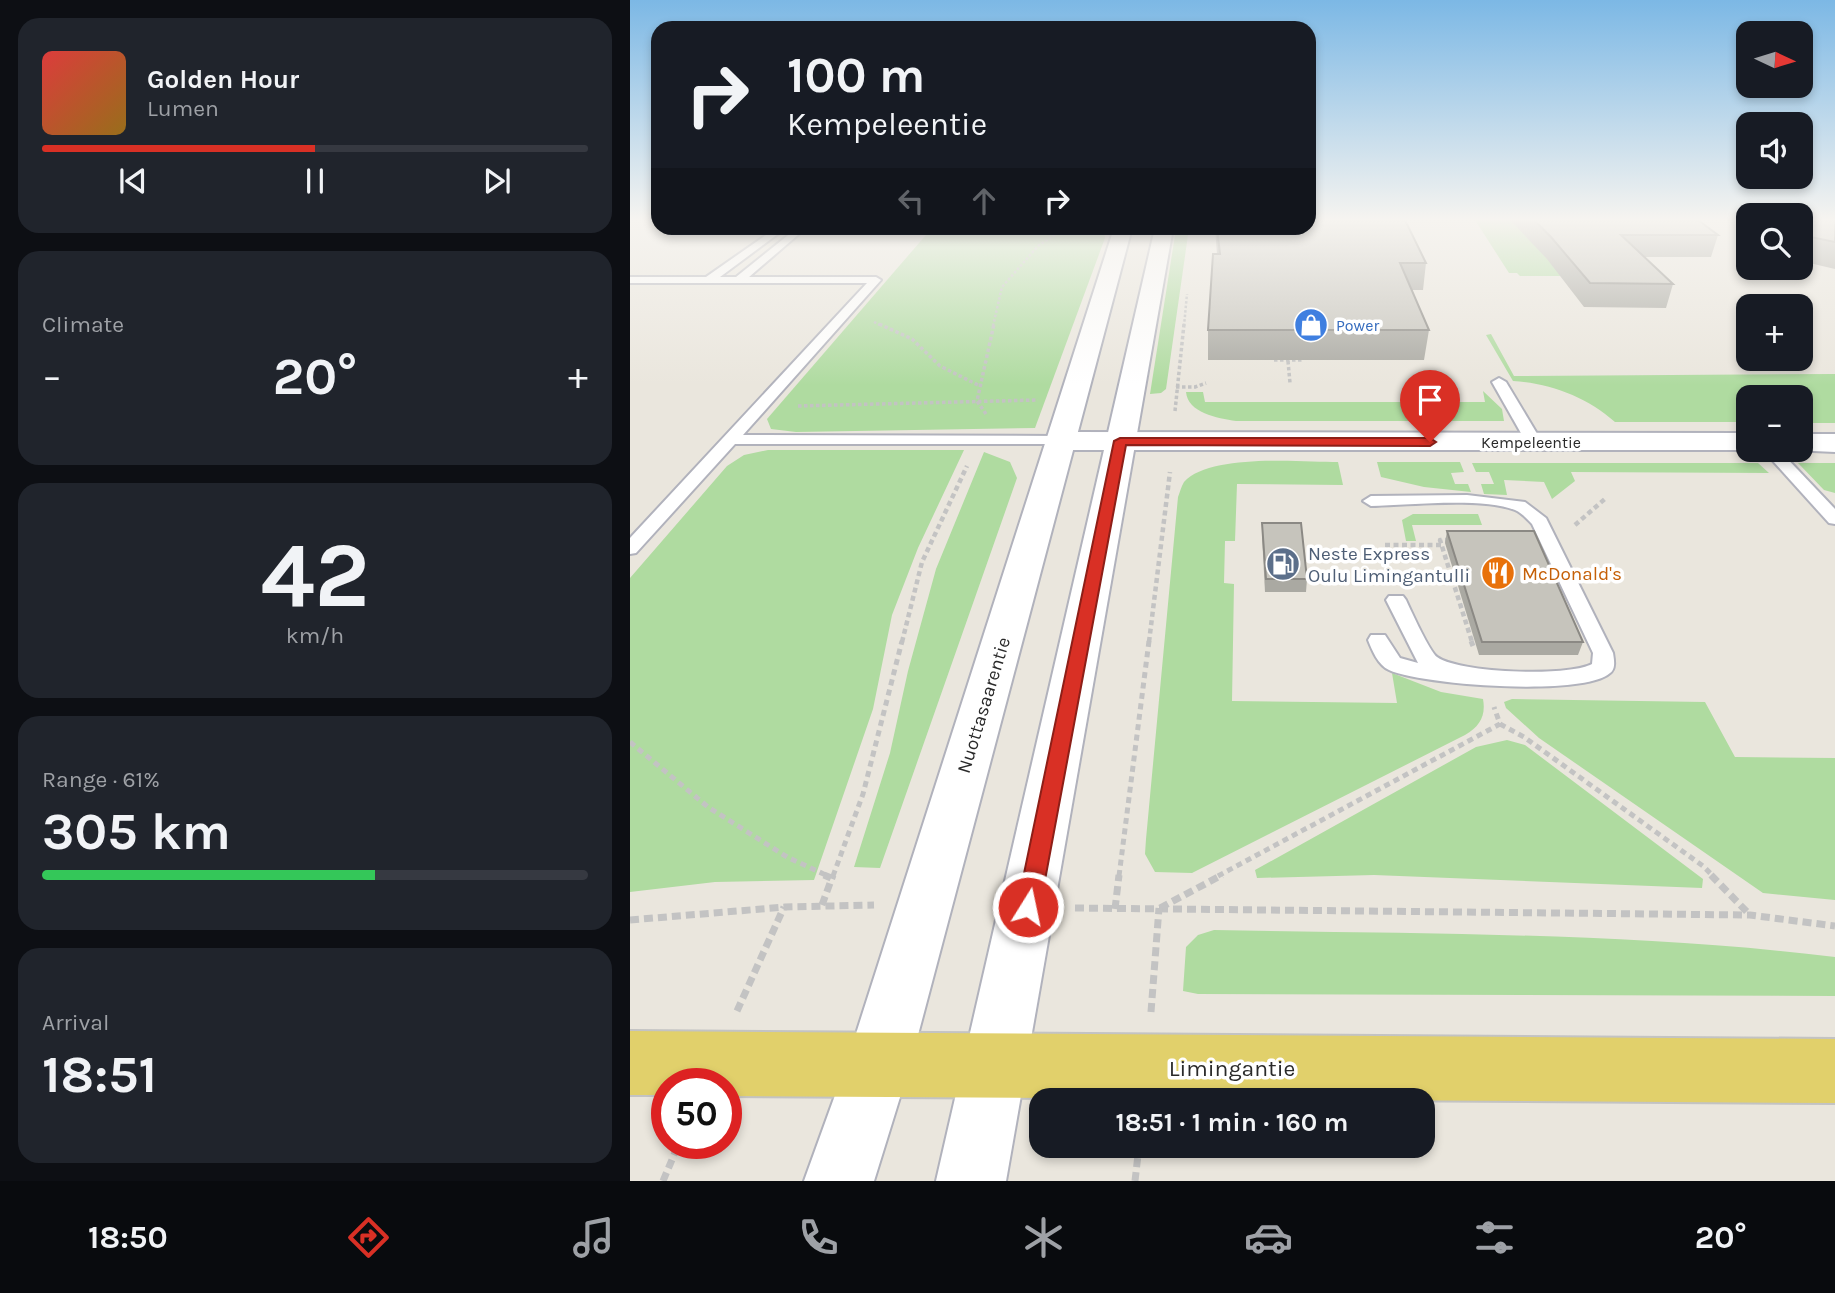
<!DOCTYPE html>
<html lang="en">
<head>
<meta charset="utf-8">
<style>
	body { margin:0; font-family:Karla,sans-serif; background:#20242c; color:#f1f3f6; height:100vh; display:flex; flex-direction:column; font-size:26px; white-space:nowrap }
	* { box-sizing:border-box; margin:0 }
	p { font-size:23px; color:#9ea1a6 }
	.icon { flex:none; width:38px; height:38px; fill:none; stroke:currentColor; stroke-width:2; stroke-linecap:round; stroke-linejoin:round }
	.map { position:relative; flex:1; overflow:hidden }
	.sheet { display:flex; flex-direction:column; gap:18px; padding:18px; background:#0d0f14; width:630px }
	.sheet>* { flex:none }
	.hud { position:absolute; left:21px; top:21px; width:665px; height:214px; border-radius:21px; box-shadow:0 4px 10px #0003; background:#171b24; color:#f1f3f6; overflow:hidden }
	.needle { width:46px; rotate:94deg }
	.buttons { position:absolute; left:1106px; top:21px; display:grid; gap:14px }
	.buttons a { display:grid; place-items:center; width:77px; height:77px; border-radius:14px; background:#171b24; box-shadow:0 4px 10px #0003; font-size:35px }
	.speed { position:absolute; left:21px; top:1068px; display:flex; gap:14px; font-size:35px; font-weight:700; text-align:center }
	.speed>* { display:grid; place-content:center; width:91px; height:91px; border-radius:50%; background:#171b24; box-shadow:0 4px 10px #0003; line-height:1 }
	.speed .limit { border:10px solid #d22; background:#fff; color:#111 }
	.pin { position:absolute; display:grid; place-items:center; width:60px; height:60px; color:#fff; margin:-72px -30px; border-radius:50% 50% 50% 0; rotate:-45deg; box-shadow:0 0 7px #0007 }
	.pin .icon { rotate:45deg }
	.me { position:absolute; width:77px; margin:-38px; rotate:10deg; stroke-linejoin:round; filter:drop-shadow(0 0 5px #0008) }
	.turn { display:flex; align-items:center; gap:24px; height:147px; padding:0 21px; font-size:32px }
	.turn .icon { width:91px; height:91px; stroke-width:2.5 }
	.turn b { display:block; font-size:49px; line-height:60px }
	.lanes { display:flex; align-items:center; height:66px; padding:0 21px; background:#0003; justify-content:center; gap:35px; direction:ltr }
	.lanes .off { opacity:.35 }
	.big { font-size:52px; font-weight:700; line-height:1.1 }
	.sheet .tile { flex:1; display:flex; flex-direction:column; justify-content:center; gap:10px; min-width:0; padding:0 24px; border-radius:21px; background:#20242c }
	.sheet .dial { align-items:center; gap:0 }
	.dial b { font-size:91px; line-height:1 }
	.song { display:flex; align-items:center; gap:21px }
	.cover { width:84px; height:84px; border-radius:10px; background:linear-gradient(135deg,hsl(0 70% 55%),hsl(40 70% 35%)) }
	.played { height:7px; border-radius:4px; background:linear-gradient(90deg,#d93025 50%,#363941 50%) }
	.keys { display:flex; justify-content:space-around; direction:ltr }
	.heat { display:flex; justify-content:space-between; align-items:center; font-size:38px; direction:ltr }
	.charge { height:10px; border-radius:5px; background:linear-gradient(90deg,#34c759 61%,#363941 0) }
	.trip { position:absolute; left:399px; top:1088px; width:406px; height:70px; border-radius:21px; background:#171b24; box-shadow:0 4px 10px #0003; font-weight:700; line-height:70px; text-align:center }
	.tab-bar { display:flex; height:112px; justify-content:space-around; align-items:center; background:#090b0e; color:#9ea1a6 }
	.tab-bar .icon { width:49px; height:49px }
	.tab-bar .selected { color:#d93025 }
	.tab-bar b { font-size:32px; color:#f1f3f6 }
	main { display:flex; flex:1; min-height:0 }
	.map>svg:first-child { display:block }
	.green { fill:#afdba0 }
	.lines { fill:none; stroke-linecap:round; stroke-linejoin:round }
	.lane-casing { stroke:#b1b2bc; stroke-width:4 }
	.street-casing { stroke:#b1b2bc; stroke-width:4 }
	.secondary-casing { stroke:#b1b2bc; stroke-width:4 }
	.primary-casing { stroke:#c3c3c3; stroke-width:4 }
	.path-far4 { stroke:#c3c3c3; stroke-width:2.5; stroke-dasharray:2.5 2; stroke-linecap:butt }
	.path-far3 { stroke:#c3c3c3; stroke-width:3.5; stroke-dasharray:3.5 2.5; stroke-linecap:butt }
	.path-far2 { stroke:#c3c3c3; stroke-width:4.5; stroke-dasharray:5 3.5; stroke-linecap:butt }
	.path-far1 { stroke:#c3c3c3; stroke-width:5; stroke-dasharray:6 4.5; stroke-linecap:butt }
	.path { stroke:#c3c3c3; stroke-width:7; stroke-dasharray:9 5; stroke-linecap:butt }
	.lane { fill:#fff; fill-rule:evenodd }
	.street { fill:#fff; fill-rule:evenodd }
	.secondary { fill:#fff; fill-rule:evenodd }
	.primary { fill:#e1d06b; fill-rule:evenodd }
	.wall { fill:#aaa9a2 }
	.building { fill:#c6c4bc; stroke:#8b8984; stroke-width:2 }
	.route { fill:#d93025; stroke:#8d1f18; stroke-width:2 }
	.labels { text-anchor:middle; stroke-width:7; stroke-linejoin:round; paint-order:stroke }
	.far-shop-label { font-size:16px; fill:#366cbe; stroke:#fff; text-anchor:start }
	.far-street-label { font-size:16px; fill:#2a2a2a; stroke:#fff }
	.service-label { font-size:19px; fill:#4e5e75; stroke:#fff; text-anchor:start }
	.food-label { font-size:19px; fill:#c56008; stroke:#fff; text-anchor:start }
	.street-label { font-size:19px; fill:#2a2a2a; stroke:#fff }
	.near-street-label { font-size:23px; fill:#2a2a2a; stroke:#fff }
</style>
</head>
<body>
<main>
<section class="sheet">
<div class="tile">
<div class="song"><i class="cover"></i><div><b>Golden Hour</b><p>Lumen</p></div></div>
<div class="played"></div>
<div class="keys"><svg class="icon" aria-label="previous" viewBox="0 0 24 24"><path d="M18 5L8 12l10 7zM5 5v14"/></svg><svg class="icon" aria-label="pause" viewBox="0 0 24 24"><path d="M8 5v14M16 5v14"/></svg><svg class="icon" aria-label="next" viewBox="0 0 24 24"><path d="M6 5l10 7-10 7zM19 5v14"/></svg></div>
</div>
<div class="tile"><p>Climate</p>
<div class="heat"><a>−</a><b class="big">20°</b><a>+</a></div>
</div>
<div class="tile dial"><b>42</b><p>km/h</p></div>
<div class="tile"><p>Range · 61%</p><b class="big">305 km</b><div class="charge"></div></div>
<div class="tile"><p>Arrival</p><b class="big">18:51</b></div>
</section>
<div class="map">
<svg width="1205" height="1181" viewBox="0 0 1205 1181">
	<rect width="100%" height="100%" fill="#eae6dd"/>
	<g class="green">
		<path d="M845 220H885L932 276H890L887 273H879Z"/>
		<path d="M302 228H474L475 238 405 428 166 432 141 429 137 419Z"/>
		<path d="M559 228 536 389 531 393 520 394 546 229Z"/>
		<path d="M861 334 884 376 1205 374V423H1171V397H1118L1117 422H985C957 397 920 383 883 381L856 335Z"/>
		<path d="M853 391 872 409 874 421H606C587 418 558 413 556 392H573L575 402H855Z"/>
		<path d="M138 450H334L288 548 262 615 243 709 184 880 85 882 0 892V578L97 466 114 455Z"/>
		<path d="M354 452 380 462 387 478 250 868 224 867 260 753 278 671 306 569Z"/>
		<path d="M708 462 713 485 607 484 605 541H595L594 583 604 584 602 701 767 703 762 673 811 692 853 699C856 716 850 726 835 735L562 873 525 872 515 854 516 839 548 497C550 492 551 487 554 482 580 453 672 462 708 462Z"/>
		<path d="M747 462H830L834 472 821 473 825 484H838L841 492 794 487 751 477Z"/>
		<path d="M842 463H1128L1139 473 941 472 945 481 922 499 914 482 874 480 877 495 854 494 851 484H864L859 472H846Z"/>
		<path d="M1168 463H1205V493L1194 490Z"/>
		<path d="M783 514H848L852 525H782L786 541H776L772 520Z"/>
		<path d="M882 699 1075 702 1105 757 1205 758V900L1133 893 909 738 876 708 874 702Z"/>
		<path d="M877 740 895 745 1073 879 1072 888 744 875 627 878 625 870 846 747Z"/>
		<path d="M584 930C791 934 999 932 1205 957V996L568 994 553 991 556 947 568 935Z"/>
	</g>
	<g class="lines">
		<g class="lane-casing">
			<g id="lane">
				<path d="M146 228H156L90 277H106L167 228H176L119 277H246L251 280 113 435 431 436 439 441 436 444H105L6 553 0 554V538L237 283H0V277H76Z"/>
				<path d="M869 378 876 382 912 442 909 445H899L896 442 862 382Z"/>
				<path d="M1133 450H1149L1205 509V524L1199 523Z"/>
				<path d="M837 495 895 502 916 518 983 653C984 659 986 669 980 673 954 697 791 685 759 670 748 665 742 650 738 640L741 635H755L770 658 788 663 756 600 759 596H773L776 600C781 611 800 652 807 657 829 673 938 677 962 664L963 653 902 524C897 519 892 513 885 510 853 497 778 505 741 506L733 501 741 496Z"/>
			</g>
		</g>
		<g class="street-casing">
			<g id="street">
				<path d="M431 432 1118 433V450H1124H431L420 447 416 441 420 435Z"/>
				<path d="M1171 434H1205V452L1161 450H1171Z"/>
			</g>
		</g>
		<g class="secondary-casing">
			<g id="secondary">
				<path d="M484 228H502L280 1065 244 1181H174L216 1065Z"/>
				<path d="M525 228H543L376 1181H306Z"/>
			</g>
		</g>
		<g class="primary-casing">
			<path id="primary" d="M0 1031 1205 1039V1103L96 1096V1083H37V1095H0Z"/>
		</g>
		<g class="path-far4">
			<path d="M244 322 252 326"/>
			<path d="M363 326 372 287 408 246 435 228"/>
			<path d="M554 326 557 294"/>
		</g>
		<g class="path-far3">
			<path d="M249 324 282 339 310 366 350 386"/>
			<path d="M644 360H672"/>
			<path d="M658 361 660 383"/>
			<path d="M546 387H565L576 383"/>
			<path d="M168 406 408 400"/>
			<path d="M545 411 554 324"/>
			<path d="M356 414 347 401 364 324"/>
		</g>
		<g class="path-far2">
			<path d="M945 525 976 498"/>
			<path d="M820 540H810L842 642"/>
			<path d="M755 545H811"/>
			<path d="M272 642 292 562 337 466"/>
			<path d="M519 642 540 472"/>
		</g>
		<g class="path-far1">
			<path d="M841 641 843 646"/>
			<path d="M870 724 894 737 1073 866 1083 876"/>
			<path d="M0 742 78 807 157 857 198 876"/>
			<path d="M203 876 233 794 272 641"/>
			<path d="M489 876 519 641"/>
			<path d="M588 876 870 724 864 707"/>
		</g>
		<g class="path">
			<path d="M194 875 201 878"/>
			<path d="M1081 875 1120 915"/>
			<path d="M192 905 203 875"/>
			<path d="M445 908 1120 915 1205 926"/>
			<path d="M530 908 592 875"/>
			<path d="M485 909 489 875"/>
			<path d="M0 920 155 907 244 905"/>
			<path d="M107 1011 154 907"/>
			<path d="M521 1012 529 908"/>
			<path d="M33 1181 49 1143"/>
			<path d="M505 1181 509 1146"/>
		</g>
		<use href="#lane" class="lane"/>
		<use href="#street" class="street"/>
		<use href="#secondary" class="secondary"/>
		<use href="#primary" class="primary"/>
	</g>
	<g class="wall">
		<path d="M882 220H1068L1088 235 1081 257H1015L1043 284 1036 308 954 307 917 259 881 221Z"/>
		<path d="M1171 220H1205V269L1171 261Z"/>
		<path d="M585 228H679L796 263 793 290H782L799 330 794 360H578V330L587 254Z"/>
		<path d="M632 523 677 579 676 592H635L632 536Z"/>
		<path d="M817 531 953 642 948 655H849L815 543Z"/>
	</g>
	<g class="building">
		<path d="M679 220H775L796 263H770L799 330H578L583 254H590L587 228H679Z"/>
		<path d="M904 220H1068L1088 235H991L1043 284 960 283 921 237Z"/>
		<path d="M1171 220H1205V242L1171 235Z"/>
		<path d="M632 523H671L677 579H636Z"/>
		<path d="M817 531H904L953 642H852Z"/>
	</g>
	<linearGradient id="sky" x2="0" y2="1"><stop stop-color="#7cb8e5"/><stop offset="0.57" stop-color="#f6f4f0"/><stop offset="1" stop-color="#f6f4f0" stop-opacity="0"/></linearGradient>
	<rect width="1205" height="385" fill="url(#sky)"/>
	<path class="route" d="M490 438H800L806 442 800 446 496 445 410 907 406 914 398 917 390 914 387 907 484 441Z"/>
	<defs>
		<g id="shop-disc" transform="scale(1.75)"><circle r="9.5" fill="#3f7fe0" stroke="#fff"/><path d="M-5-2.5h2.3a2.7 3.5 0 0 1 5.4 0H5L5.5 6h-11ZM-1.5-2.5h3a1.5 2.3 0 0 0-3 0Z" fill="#fff"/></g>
		<g id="fuel-disc" transform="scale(1.75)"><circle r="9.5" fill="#5c6f8a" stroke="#fff"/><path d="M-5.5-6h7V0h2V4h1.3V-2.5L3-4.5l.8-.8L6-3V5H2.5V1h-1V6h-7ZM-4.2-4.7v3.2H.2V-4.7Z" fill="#fff"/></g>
		<g id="restaurant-disc" transform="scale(1.75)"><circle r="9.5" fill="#e8710a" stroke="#fff"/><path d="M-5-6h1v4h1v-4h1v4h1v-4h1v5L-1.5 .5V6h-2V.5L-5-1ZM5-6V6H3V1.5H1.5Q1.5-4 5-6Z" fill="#fff"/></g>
	</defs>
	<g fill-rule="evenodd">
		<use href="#shop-disc" x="681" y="325"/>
		<use href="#fuel-disc" x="653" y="564"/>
		<use href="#restaurant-disc" x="868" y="573"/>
	</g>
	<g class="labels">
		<g class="far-shop-label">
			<text x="706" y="331">Power</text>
		</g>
		<g class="far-street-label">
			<text x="901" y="448">Kempeleentie</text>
		</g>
		<g class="service-label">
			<text x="678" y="560">Neste Express<tspan x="678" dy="22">Oulu Limingantulli</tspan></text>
		</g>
		<g class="food-label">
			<text x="892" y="580">McDonald's</text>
		</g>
		<g class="street-label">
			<text transform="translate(353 705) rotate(-73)" y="7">Nuottasaarentie</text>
		</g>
		<g class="near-street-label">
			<text x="602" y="1076">Limingantie</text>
		</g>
	</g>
</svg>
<div class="buttons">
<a><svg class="needle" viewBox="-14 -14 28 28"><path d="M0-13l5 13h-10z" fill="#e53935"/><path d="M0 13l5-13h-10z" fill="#9ea1a6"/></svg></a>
<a><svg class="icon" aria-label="sound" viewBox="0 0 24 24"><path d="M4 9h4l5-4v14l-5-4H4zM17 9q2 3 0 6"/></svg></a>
<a><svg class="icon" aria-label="search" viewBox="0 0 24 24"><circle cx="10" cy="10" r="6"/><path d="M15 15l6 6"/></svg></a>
<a>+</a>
<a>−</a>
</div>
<div class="speed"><div class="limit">50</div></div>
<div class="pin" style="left:800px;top:442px;background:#d93025"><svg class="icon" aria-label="arrive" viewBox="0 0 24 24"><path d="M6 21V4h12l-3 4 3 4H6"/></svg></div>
<svg class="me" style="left:398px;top:907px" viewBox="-20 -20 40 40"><circle r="17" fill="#d93025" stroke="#fff" stroke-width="3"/><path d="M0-11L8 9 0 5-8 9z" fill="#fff"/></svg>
<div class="trip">18:51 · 1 min · 160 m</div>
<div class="hud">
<div class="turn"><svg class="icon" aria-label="right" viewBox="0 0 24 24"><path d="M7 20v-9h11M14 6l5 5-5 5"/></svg><div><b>100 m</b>Kempeleentie</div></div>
<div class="lanes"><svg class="icon off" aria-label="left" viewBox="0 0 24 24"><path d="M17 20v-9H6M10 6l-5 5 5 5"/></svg><svg class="icon off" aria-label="ahead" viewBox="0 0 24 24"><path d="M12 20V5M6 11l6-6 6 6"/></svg><svg class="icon" aria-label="right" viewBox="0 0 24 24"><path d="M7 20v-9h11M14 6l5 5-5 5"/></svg></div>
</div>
</div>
</main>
<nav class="tab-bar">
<b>18:50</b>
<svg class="icon selected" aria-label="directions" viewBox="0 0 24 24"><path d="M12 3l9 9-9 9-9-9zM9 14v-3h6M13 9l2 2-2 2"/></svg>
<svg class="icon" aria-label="music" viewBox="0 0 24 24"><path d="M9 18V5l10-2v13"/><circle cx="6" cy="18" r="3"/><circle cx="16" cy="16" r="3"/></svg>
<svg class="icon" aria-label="phone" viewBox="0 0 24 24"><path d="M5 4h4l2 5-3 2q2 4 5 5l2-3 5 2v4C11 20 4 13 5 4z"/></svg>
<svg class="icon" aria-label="climate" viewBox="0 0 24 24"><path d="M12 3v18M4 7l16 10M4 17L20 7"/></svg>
<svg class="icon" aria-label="car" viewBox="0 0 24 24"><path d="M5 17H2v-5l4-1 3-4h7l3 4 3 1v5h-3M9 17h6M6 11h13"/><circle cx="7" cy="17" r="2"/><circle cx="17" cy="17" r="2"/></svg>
<svg class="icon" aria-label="filters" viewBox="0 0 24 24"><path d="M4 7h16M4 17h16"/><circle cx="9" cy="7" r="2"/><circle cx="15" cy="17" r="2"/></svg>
<b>20°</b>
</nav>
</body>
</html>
